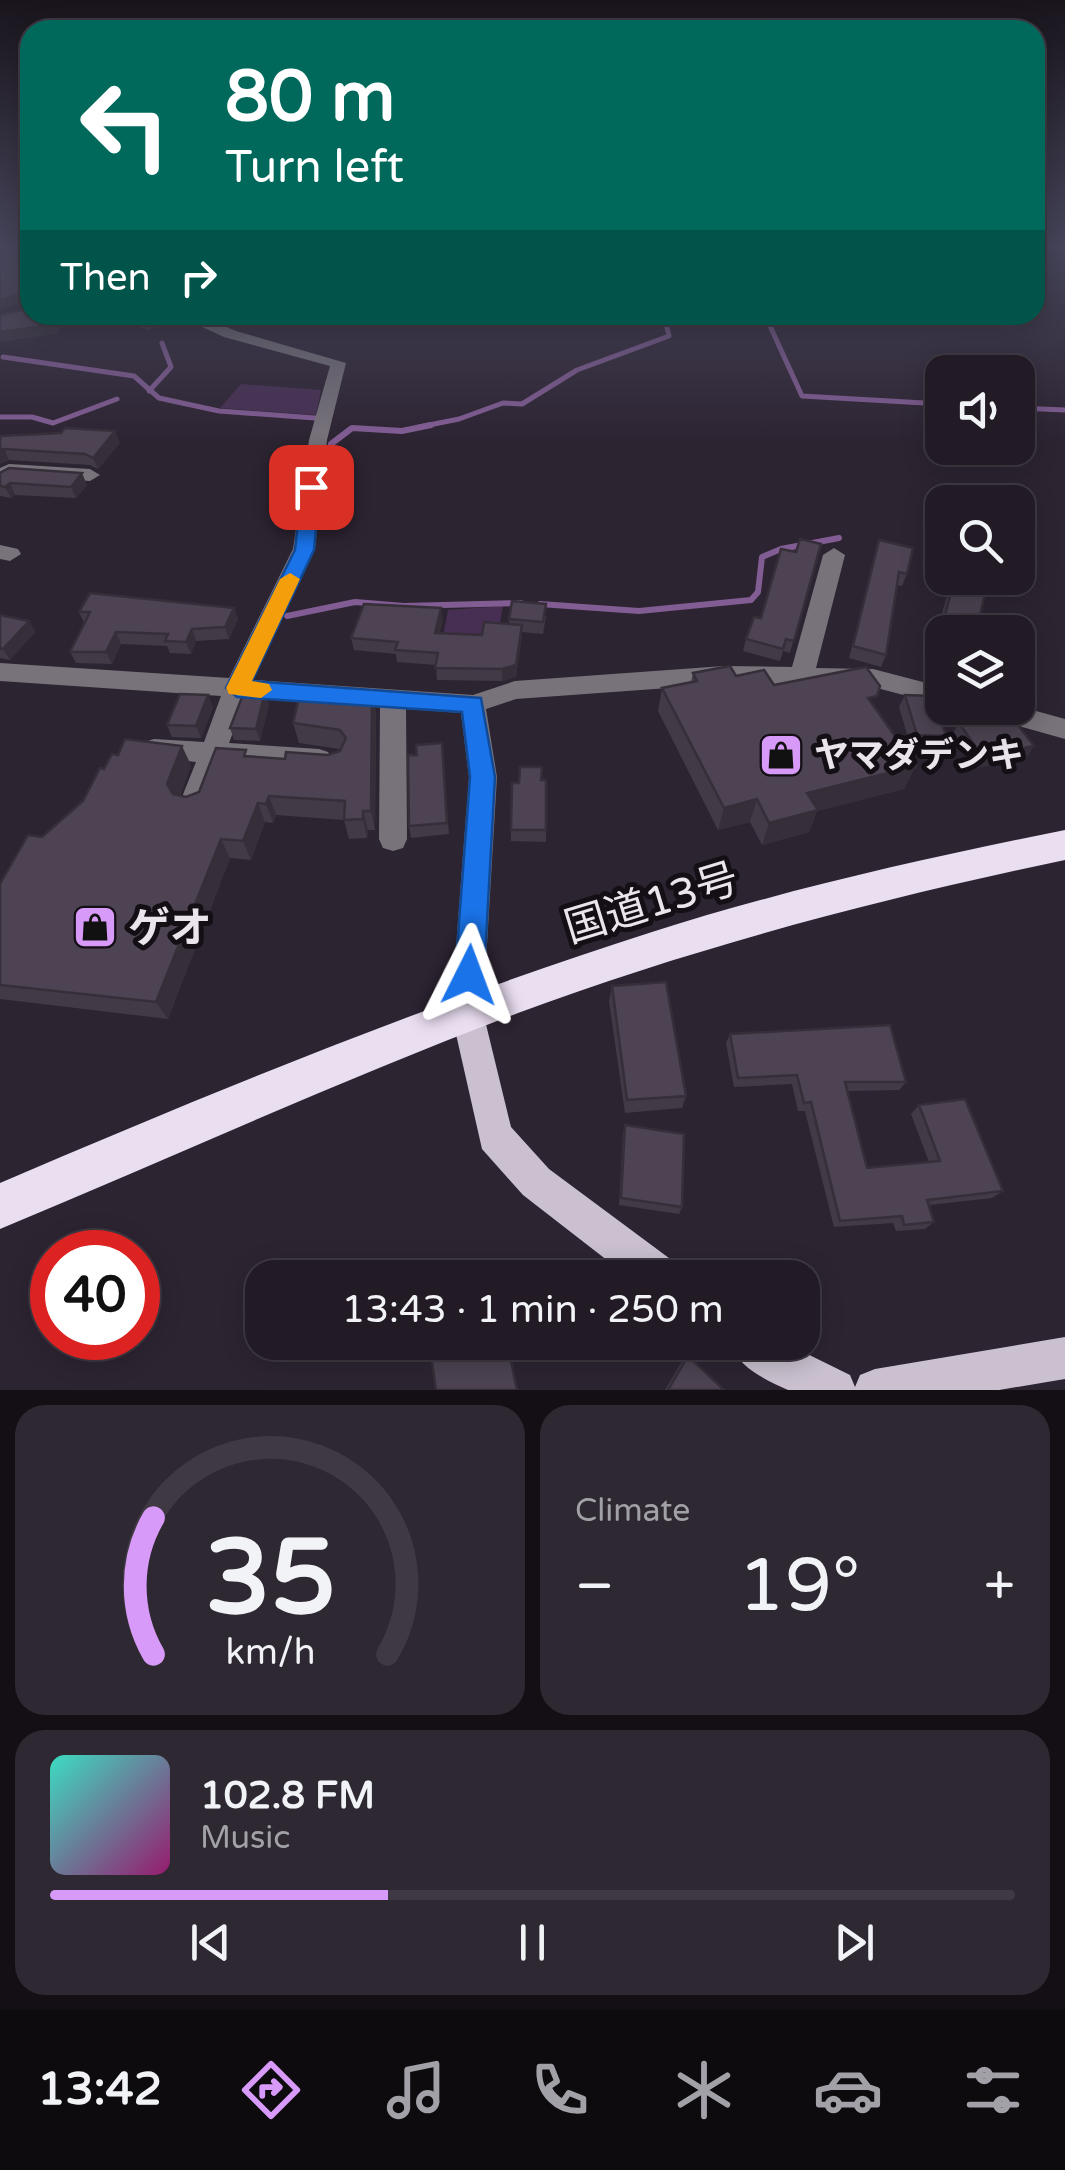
<!DOCTYPE html>
<html lang="en">
<head>
<meta charset="utf-8">
<style>
	body { margin:0; font-family:"Varela Round","Noto Sans JP",sans-serif; background:#2e2832; color:#f1f3f6; height:100vh; display:flex; flex-direction:column; font-size:38px; white-space:nowrap }
	* { box-sizing:border-box; margin:0 }
	p { font-size:32px; color:#a2a1a7 }
	.icon { flex:none; width:55px; height:55px; fill:none; stroke:currentColor; stroke-width:2; stroke-linecap:round; stroke-linejoin:round }
	.map { position:relative; height:1390px; overflow:hidden }
	.sheet { display:flex; flex-direction:column; gap:15px; padding:15px; background:#130f15; flex:1 }
	.sheet>* { flex:none }
	.banner { position:absolute; left:20px; top:20px; width:1025px; height:305px; border-radius:30px; box-shadow:0 5px 25px #0003,0 0 0 2px #3f3943; background:#00695c; color:#fff; overflow:hidden }
	.controls { position:absolute; left:925px; top:355px; display:grid; gap:20px }
	.controls a { display:grid; place-items:center; width:110px; height:110px; border-radius:20px; background:#221b26; box-shadow:0 5px 25px #0003,0 0 0 2px #3f3943; font-size:50px }
	.speed { position:absolute; left:30px; top:1230px; display:flex; gap:20px; font-size:50px; font-weight:700; text-align:center }
	.speed>* { display:grid; place-content:center; width:130px; height:130px; border-radius:50%; background:#221b26; box-shadow:0 5px 25px #0003,0 0 0 2px #3f3943; line-height:1 }
	.speed .limit { border:15px solid #d22; background:#fff; color:#111 }
	.pin { position:absolute; display:grid; place-items:center; width:85px; height:85px; color:#fff; margin:-42px; border-radius:20px; box-shadow:0 5px 15px #0006 }
	.me { position:absolute; width:110px; margin:-55px; rotate:3deg; stroke-linejoin:round; filter:drop-shadow(0 0 8px #0008) }
	.turn { display:flex; align-items:center; gap:35px; height:210px; padding:0 40px; font-size:45px }
	.turn .icon { width:130px; height:130px; stroke-width:2.5 }
	.turn b { display:block; font-size:70px; line-height:85px }
	.then { display:flex; align-items:center; height:95px; padding:0 40px; background:#0003; gap:20px; font-size:38px }
	.big { font-size:75px; font-weight:600; line-height:1.1 }
	.sheet .tile { flex:1; display:flex; flex-direction:column; justify-content:center; gap:15px; min-width:0; padding:0 35px; border-radius:30px; background:#2e2832 }
	.sheet .dial { align-items:center; gap:0 }
	.dial svg { height:260px; overflow:visible; fill:none; stroke:#3f3943; stroke-width:7; stroke-linecap:round; text-anchor:middle }
	.dial text { fill:#f1f3f6; stroke:none }
	.song { display:flex; align-items:center; gap:30px }
	.cover { width:120px; height:120px; border-radius:15px; background:linear-gradient(135deg,hsl(170 70% 55%),hsl(320 70% 35%)) }
	.played { height:10px; border-radius:5px; background:linear-gradient(90deg,#d89af8 35%,#3f3943 35%) }
	.keys { display:flex; justify-content:space-around; direction:ltr }
	.heat { display:flex; justify-content:space-between; align-items:center; font-size:55px; direction:ltr }
	.sheet .tiles { flex:1; display:grid; gap:15px; grid-template-columns:1fr 1fr }
	.tile:last-child { grid-column:span 2 }
	.trip { position:absolute; left:245px; top:1260px; width:575px; height:100px; border-radius:30px; background:#221b26; box-shadow:0 5px 25px #0003,0 0 0 2px #3f3943; font-weight:600; line-height:100px; text-align:center }
	.tabs { display:flex; height:160px; justify-content:space-around; align-items:center; background:#0e0b0f; color:#a2a1a7 }
	.tabs .icon { width:70px; height:70px }
	.tabs .selected { color:#d89af8 }
	.tabs b { font-size:45px; color:#f1f3f6 }
	.map>svg:first-child { display:block }
	.green { fill:#472f53 }
	.lines { fill:none; stroke-linecap:round; stroke-linejoin:round }
	.stream-far1 { stroke:#825d94; stroke-width:5 }
	.stream { stroke:#825d94; stroke-width:6 }
	.minor { fill:#78737b; fill-rule:evenodd }
	.major { fill:#cac0cf; fill-rule:evenodd }
	.highway { fill:#eadef1; fill-rule:evenodd }
	.wall { fill:#423a47 }
	.shaded-wall { fill:#362f39 }
	.building { fill:#4d4352; stroke:#362f39; stroke-width:2.5 }
	.route { fill:#1a73e8; stroke:#114b97; stroke-width:2.5 }
	.slow { fill:#f59e0b }
	.labels { text-anchor:middle; stroke-width:10; stroke-linejoin:round; paint-order:stroke }
	.poi-label { font-size:35px; font-weight:bold; fill:#eae4ed; stroke:#130f15; text-anchor:start }
	.near-street-label { font-size:42px; fill:#eae4ed; stroke:#130f15 }
	.near-poi-label { font-size:42px; font-weight:bold; fill:#eae4ed; stroke:#130f15; text-anchor:start }
</style>
</head>
<body>
<div class="map">
<svg width="1065" height="1390" viewBox="0 0 1065 1390">
	<rect width="100%" height="100%" fill="#2d2432"/>
	<g class="green">
		<path d="M241 384 321 390 316 415 220 408Z"/>
		<path d="M503 606 498 633 476 634V642H442L448 610Z"/>
	</g>
	<g class="lines">
		<g class="stream-far1">
			<path d="M765 315 802 396 942 404"/>
			<path d="M3 357 134 376 159 398 219 411 315 418"/>
			<path d="M149 391 171 367 162 343"/>
			<path d="M1018 408 1065 410"/>
			<path d="M0 417H32L53 423 117 399"/>
			<path d="M419 427 459 419 503 403 522 404 577 370 669 336 664 315"/>
		</g>
		<g class="stream">
			<path d="M331 444 352 428 402 431 431 425"/>
			<path d="M540 604 639 611 751 600 758 592 762 557 781 549 839 538"/>
			<path d="M287 616 355 602 404 606 521 603"/>
		</g>
		<g class="minor">
			<path d="M176 315H198L236 331 346 363 327 440 315 549 253 680 473 695 515 681 724 666 792 667 823 555 834 548 845 555 816 668 873 669 942 687V705L873 687 724 684 516 699 486 709 497 777 483 1012 479 1023 467 1028 455 1023 451 1012 469 777 461 713 406 709 407 839 403 848 393 851 383 848 379 839 380 707 246 698 229 743 319 749 328 752 332 759 328 766 319 769 222 763 204 810 194 813 184 810 180 802 196 762 145 756 141 749 145 742 154 739 204 742 221 696 0 681V663L229 678 293 549 309 440 330 366 224 337Z"/>
			<path d="M9 464 90 469 100 475 90 481 14 476 0 485V468Z"/>
			<path d="M0 545 18 549 21 554 10 561 0 559Z"/>
			<path d="M1018 706 1065 719V739L979 715 975 708Z"/>
		</g>
		<g class="major">
			<path d="M467 996 479 1001 483 1012 511 1127 549 1169 677 1264 682 1278H630L523 1195 482 1149 451 1012 455 1001Z"/>
			<path d="M1065 1337V1379L999 1390H788C764 1379 739 1368 729 1342H783L850 1375 855 1387 860 1375 875 1369Z"/>
		</g>
		<path class="highway" d="M1065 830V860C879 899 696 947 518 1013 343 1079 173 1157 0 1229V1183C214 1091 430 1003 652 932 787 889 926 858 1065 830Z"/>
	</g>
	<g class="wall">
		<path d="M0 315H172L173 318 150 330 112 319 59 328V333L0 342Z"/>
		<path d="M0 436 120 443 98 469 90 465 9 460 0 464Z"/>
		<path d="M0 473 87 485 76 498 15 495 11 498 0 496Z"/>
		<path d="M879 540 907 574 902 586 897 585 886 655 881 667 849 658Z"/>
		<path d="M821 544 790 653 783 651 780 661 743 651 746 639 761 618 796 552Z"/>
		<path d="M954 581 942 632V680L925 675 946 599Z"/>
		<path d="M234 608 238 619 229 639 196 641 191 654 170 653 167 646 121 644 112 664 76 663 70 652 84 623 79 612Z"/>
		<path d="M0 615 29 621 35 632 10 660 0 658Z"/>
		<path d="M546 616 543 634 522 632 516 677 502 681 437 680 436 665 397 662 396 654 354 650 351 638 443 620 439 633 482 635 509 624V619Z"/>
		<path d="M693 673 736 676 873 706 904 789 817 811 809 832 762 845 750 822 718 830 658 711 662 688 691 682Z"/>
		<path d="M339 690 340 694 376 712 375 830H368L367 838 349 839 344 820 276 815 273 823 265 822 251 860 230 858 168 1019 0 999V884L42 837 191 765 180 796 186 797 199 792 248 756 285 759 328 755 340 751V749L299 743 293 723 308 701Z"/>
		<path d="M208 695 213 707 201 738 172 737 167 725Z"/>
		<path d="M905 695 946 736 940 748 911 747 899 707Z"/>
		<path d="M269 704 260 741 234 740 230 728Z"/>
		<path d="M959 723 1034 746 1026 758 975 768 952 735Z"/>
		<path d="M442 743 449 834 411 838 409 826 417 755Z"/>
		<path d="M542 780H546V842L511 841V830Z"/>
		<path d="M612 986 686 1096 682 1108 625 1113 609 1001Z"/>
		<path d="M730 1034 906 1082 899 1090 848 1091 867 1168 929 1162 911 1114 919 1105 1003 1191 992 1198 929 1205 934 1222 925 1229 896 1231 893 1223 834 1227 805 1111H798L792 1084 734 1087 726 1043Z"/>
		<path d="M625 1125 682 1207 679 1214 619 1205 623 1133Z"/>
		<path d="M688 1356 724 1390H665L681 1363Z"/>
	</g>
	<g class="shaded-wall">
		<path d="M26 293 29 302 0 310V300Z"/>
		<path d="M78 315H111L112 319 59 328V333L0 342V332Z"/>
		<path d="M159 315H172L173 318 150 330 147 321Z"/>
		<path d="M115 431 120 443 98 469 93 458Z"/>
		<path d="M4 449 9 460 0 464V450Z"/>
		<path d="M82 473 87 485 76 498 71 487Z"/>
		<path d="M10 483 15 495 11 498 5 487Z"/>
		<path d="M234 608 238 619 229 639 225 627Z"/>
		<path d="M441 608 443 620 437 646 435 633Z"/>
		<path d="M29 621 35 632 10 660 3 649Z"/>
		<path d="M522 625V637L516 677 502 681V669Z"/>
		<path d="M192 629 196 641 191 654 186 642Z"/>
		<path d="M116 632 121 644 112 664 106 652Z"/>
		<path d="M265 692 269 704 260 741 256 729Z"/>
		<path d="M372 692 376 712 375 830 371 811Z"/>
		<path d="M208 695 213 707 201 738 196 726Z"/>
		<path d="M182 746 191 765 177 804 167 784Z"/>
		<path d="M1034 746 1026 758 975 768 982 756Z"/>
		<path d="M916 766 904 789 817 811 809 832 762 845 769 823 807 793Z"/>
		<path d="M269 796 276 815 273 823 266 804Z"/>
		<path d="M757 799 750 822 718 830 724 808Z"/>
		<path d="M258 803 265 822 251 860 243 841Z"/>
		<path d="M363 811 368 830 367 838 363 819Z"/>
		<path d="M221 839 230 858 168 1019 156 1002Z"/>
	</g>
	<g class="building">
		<path d="M0 246H30V303L26 293 0 300Z"/>
		<path d="M30 308V315H78L55 319V324L0 332V315Z"/>
		<path d="M127 315H159L147 321Z"/>
		<path d="M65 428 115 431 93 458 85 454 4 449 0 450V436L61 433Z"/>
		<path d="M9 468 82 473 71 487 10 483 5 487 0 486V473Z"/>
		<path d="M800 539 821 544 794 641 786 639 783 649 746 639 754 617 761 618 781 549 796 552Z"/>
		<path d="M879 540 913 548 907 574 899 572 886 655 853 646Z"/>
		<path d="M954 581 986 590 976 632H942V659L934 657Z"/>
		<path d="M90 593 234 608 225 627 192 629 186 642 165 641 168 634 116 632 106 652H70L90 612H79Z"/>
		<path d="M512 601 546 604 543 622 509 619Z"/>
		<path d="M364 604 441 608 435 633 482 635 484 622 522 625 516 665 502 669 435 668 438 653 395 650 398 642 351 638Z"/>
		<path d="M0 615 29 621 3 649 0 648Z"/>
		<path d="M730 666 736 676 764 670 774 685 866 667 880 686 877 696 868 698 916 766 807 793 818 810 769 823 757 799 724 808 662 688 697 681 693 673Z"/>
		<path d="M310 687 333 688 339 690 338 694 372 692 371 811H363V819L344 820 345 801 269 796 266 804 258 803 243 841 221 839 156 1002 0 985V884L28 835 42 837 83 801 100 768 104 769 112 754 118 755 125 739 182 746 167 784 173 794 186 797 199 792 216 748 246 750 244 756 285 759 286 752 328 755 340 751 346 738 340 730 293 723 298 701H308Z"/>
		<path d="M244 692H265L256 729 230 728Z"/>
		<path d="M180 694 208 695 196 726 167 725Z"/>
		<path d="M905 695 933 696 946 736 917 735Z"/>
		<path d="M1009 713 1034 746 982 756 959 723Z"/>
		<path d="M442 743 447 823 409 826 408 755H417L416 745Z"/>
		<path d="M520 767H542L541 780H546V830H511L512 783H519Z"/>
		<path d="M666 982 686 1096 627 1100 612 986Z"/>
		<path d="M890 1025 906 1082H845L867 1168 940 1161 919 1105 965 1099 1003 1191 927 1200 934 1222 904 1225 902 1216 840 1221 811 1102 804 1103 797 1075 738 1078 730 1034Z"/>
		<path d="M625 1125 684 1134 682 1207 621 1198Z"/>
		<path d="M429 1342H507L517 1390H436Z"/>
		<path d="M688 1356 724 1390H668Z"/>
	</g>
	<linearGradient id="sky" x2="0" y2="1"><stop stop-color="#19141c"/><stop offset="0.56" stop-color="#46455a"/><stop offset="1" stop-color="#46455a" stop-opacity="0"/></linearGradient>
	<rect width="1065" height="441" fill="url(#sky)"/>
	<path class="route" d="M311 482 320 487 314 550 252 681 481 698 495 777 484 975 480 985 469 989 459 985 455 975 470 777 462 712 237 697 226 688 295 550 302 487Z"/>
	<path class="slow" d="M290 573 300 579 252 681 269 684 272 690 261 698 229 694 226 688 280 579Z"/>
	<defs>
		<g id="shop-square" transform="scale(2.25)"><rect x="-9" y="-9" width="18" height="18" rx="4" fill="#d89af8" stroke="#130f15"/><path d="M-5-2.5h2.3a2.7 3.5 0 0 1 5.4 0H5L5.5 6h-11ZM-1.5-2.5h3a1.5 2.3 0 0 0-3 0Z" fill="#111"/></g>
	</defs>
	<g fill-rule="evenodd">
		<use href="#shop-square" x="781" y="755"/>
		<use href="#shop-square" x="95" y="927"/>
	</g>
	<g class="labels">
		<g class="poi-label">
			<text x="814" y="767">ヤマダデンキ</text>
		</g>
		<g class="near-street-label">
			<text transform="translate(651 902) rotate(-17)" y="15">国道13号</text>
		</g>
		<g class="near-poi-label">
			<text x="128" y="942">ゲオ</text>
		</g>
	</g>
</svg>
<div class="controls">
<a><svg class="icon" aria-label="sound" viewBox="0 0 24 24"><path d="M4 9h4l5-4v14l-5-4H4zM17 9q2 3 0 6"/></svg></a>
<a><svg class="icon" aria-label="search" viewBox="0 0 24 24"><circle cx="10" cy="10" r="6"/><path d="M15 15l6 6"/></svg></a>
<a><svg class="icon" aria-label="layers" viewBox="0 0 24 24"><path d="M12 4l9 5-9 5-9-5zM3 14l9 5 9-5"/></svg></a>
</div>
<div class="speed"><div class="limit">40</div></div>
<div class="pin" style="left:311px;top:487px;background:#d93025"><svg class="icon" aria-label="arrive" viewBox="0 0 24 24"><path d="M6 21V4h12l-3 4 3 4H6"/></svg></div>
<svg class="me" style="left:469px;top:975px" viewBox="-20 -20 40 40"><path d="M0-17L14 15 0 8-14 15z" fill="#1a73e8" stroke="#fff" stroke-width="4"/></svg>
<div class="trip">13:43 · 1 min · 250 m</div>
<div class="banner">
<div class="turn"><svg class="icon" aria-label="left" viewBox="0 0 24 24"><path d="M17 20v-9H6M10 6l-5 5 5 5"/></svg><div><b>80 m</b>Turn left</div></div>
<div class="then">Then<svg class="icon" aria-label="right" viewBox="0 0 24 24"><path d="M7 20v-9h11M14 6l5 5-5 5"/></svg></div>
</div>
</div>
<section class="sheet">
<div class="tiles">
<div class="tile dial"><svg viewBox="0 0 100 80">
<path d="M14 69A42 42 0 1 1 86 69"/>
<path d="M14 69A42 42 0 0 1 14 27" stroke="#d89af8"/>
<text x="50" y="56" font-size="32" font-weight="700">35</text>
<text x="50" y="72" font-size="11">km/h</text>
</svg></div>
<div class="tile"><p>Climate</p>
<div class="heat"><a>−</a><b class="big">19°</b><a>+</a></div>
</div>
<div class="tile">
<div class="song"><i class="cover"></i><div><b>102.8 FM</b><p>Music</p></div></div>
<div class="played"></div>
<div class="keys"><svg class="icon" aria-label="previous" viewBox="0 0 24 24"><path d="M18 5L8 12l10 7zM5 5v14"/></svg><svg class="icon" aria-label="pause" viewBox="0 0 24 24"><path d="M8 5v14M16 5v14"/></svg><svg class="icon" aria-label="next" viewBox="0 0 24 24"><path d="M6 5l10 7-10 7zM19 5v14"/></svg></div>
</div>
</div>
</section>
<nav class="tabs">
<b>13:42</b>
<svg class="icon selected" aria-label="directions" viewBox="0 0 24 24"><path d="M12 3l9 9-9 9-9-9zM9 14v-3h6M13 9l2 2-2 2"/></svg>
<svg class="icon" aria-label="music" viewBox="0 0 24 24"><path d="M9 18V5l10-2v13"/><circle cx="6" cy="18" r="3"/><circle cx="16" cy="16" r="3"/></svg>
<svg class="icon" aria-label="phone" viewBox="0 0 24 24"><path d="M5 4h4l2 5-3 2q2 4 5 5l2-3 5 2v4C11 20 4 13 5 4z"/></svg>
<svg class="icon" aria-label="climate" viewBox="0 0 24 24"><path d="M12 3v18M4 7l16 10M4 17L20 7"/></svg>
<svg class="icon" aria-label="car" viewBox="0 0 24 24"><path d="M5 17H2v-5l4-1 3-4h7l3 4 3 1v5h-3M9 17h6M6 11h13"/><circle cx="7" cy="17" r="2"/><circle cx="17" cy="17" r="2"/></svg>
<svg class="icon" aria-label="filters" viewBox="0 0 24 24"><path d="M4 7h16M4 17h16"/><circle cx="9" cy="7" r="2"/><circle cx="15" cy="17" r="2"/></svg>
</nav>
</body>
</html>
